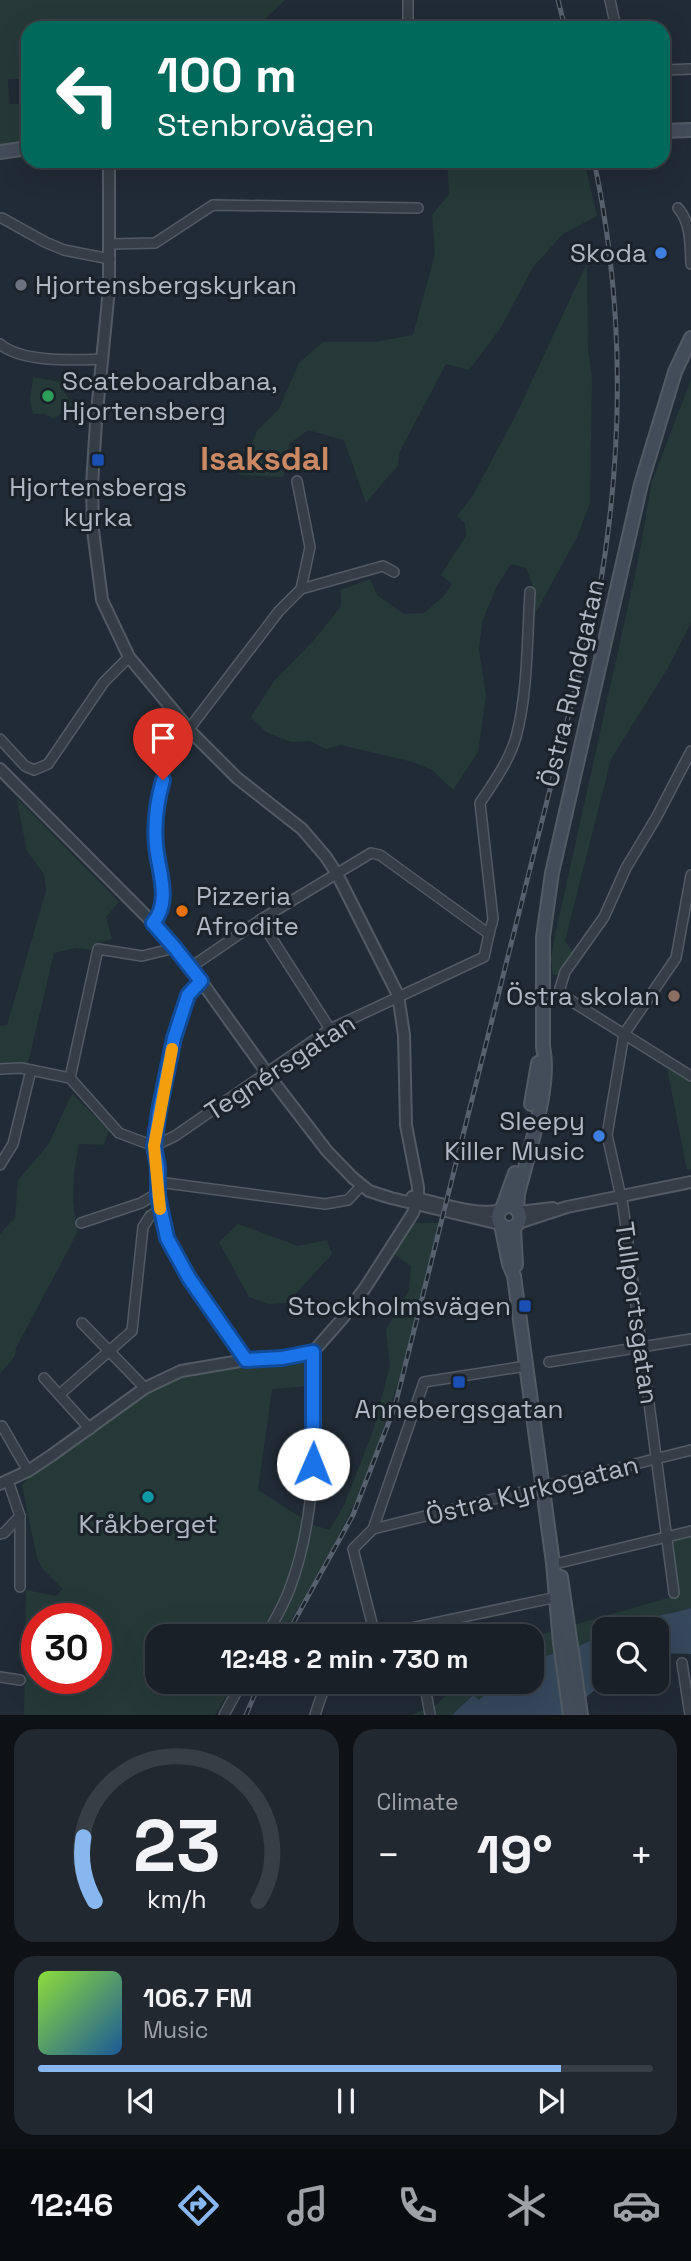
<!DOCTYPE html>
<html lang="en">
<head>
<meta charset="utf-8">
<style>
	body { margin:0; font-family:"Space Grotesk",sans-serif; background:#222830; color:#f1f3f6; height:100vh; display:flex; flex-direction:column; font-size:26px; white-space:nowrap }
	* { box-sizing:border-box; margin:0 }
	p { font-size:23px; color:#9fa3a8 }
	.icon { flex:none; width:38px; height:38px; fill:none; stroke:currentColor; stroke-width:2; stroke-linecap:round; stroke-linejoin:round }
	.map { position:relative; height:1715px; overflow:hidden }
	.sheet { display:flex; flex-direction:column; gap:14px; padding:14px; background:#0e1216; flex:1 }
	.sheet>* { flex:none }
	.banner { position:absolute; left:21px; top:21px; width:649px; height:147px; border-radius:21px; box-shadow:0 7px 28px #0002,0 0 0 2px #373e45; background:#00695c; color:#fff; overflow:hidden }
	.fabs { position:absolute; left:592px; top:1617px; display:grid; gap:14px }
	.fabs a { display:grid; place-items:center; width:77px; height:77px; border-radius:14px; background:#192028; box-shadow:0 7px 28px #0002,0 0 0 2px #373e45; font-size:35px }
	.speed { position:absolute; left:21px; top:1603px; display:flex; gap:14px; font-size:35px; font-weight:700; text-align:center }
	.speed>* { display:grid; place-content:center; width:91px; height:91px; border-radius:50%; background:#192028; box-shadow:0 7px 28px #0002,0 0 0 2px #373e45; line-height:1 }
	.speed .limit { border:10px solid #d22; background:#fff; color:#111 }
	.pin { position:absolute; display:grid; place-items:center; width:60px; height:60px; color:#fff; margin:-72px -30px; border-radius:50% 50% 50% 0; rotate:-45deg; box-shadow:0 0 7px #0007 }
	.pin .icon { rotate:45deg }
	.me { position:absolute; width:77px; margin:-38px; rotate:1deg; stroke-linejoin:round; filter:drop-shadow(0 0 5px #0008) }
	.turn { display:flex; align-items:center; gap:24px; height:147px; padding:0 21px; font-size:32px }
	.turn .icon { width:91px; height:91px; stroke-width:2.5 }
	.turn b { display:block; font-size:49px; line-height:60px }
	.big { font-size:52px; font-weight:800; line-height:1.1 }
	.sheet .widget { flex:1; display:flex; flex-direction:column; justify-content:center; gap:10px; min-width:0; padding:0 24px; border-radius:21px; background:#222830 }
	.sheet .dial { align-items:center; gap:0 }
	.dial svg { height:182px; overflow:visible; fill:none; stroke:#373e45; stroke-width:7; stroke-linecap:round; text-anchor:middle }
	.dial text { fill:#f1f3f6; stroke:none }
	.song { display:flex; align-items:center; gap:21px }
	.cover { width:84px; height:84px; border-radius:10px; background:linear-gradient(135deg,hsl(90 70% 55%),hsl(210 70% 35%)) }
	.played { height:7px; border-radius:4px; background:linear-gradient(90deg,#88b7ef 85%,#373e45 85%) }
	.keys { display:flex; justify-content:space-around; direction:ltr }
	.heat { display:flex; justify-content:space-between; align-items:center; font-size:38px; direction:ltr }
	.sheet .tiles { flex:1; display:grid; gap:14px; grid-template-columns:1fr 1fr }
	.widget:last-child { grid-column:span 2 }
	.trip { position:absolute; left:145px; top:1624px; width:399px; height:70px; border-radius:21px; background:#192028; box-shadow:0 7px 28px #0002,0 0 0 2px #373e45; font-weight:800; line-height:70px; text-align:center }
	.tab-bar { display:flex; height:112px; justify-content:space-around; align-items:center; background:#0a0d10; color:#9fa3a8 }
	.tab-bar .icon { width:49px; height:49px }
	.tab-bar .current { color:#88b7ef }
	.tab-bar b { font-size:32px; color:#f1f3f6 }
	.map>svg:first-child { display:block }
	.green { fill:#263938; fill-rule:evenodd }
	.water { fill:#36485b }
	.lines { fill:none; stroke-linecap:round; stroke-linejoin:round }
	.minor-casing { stroke:#525b64; stroke-width:12 }
	.tertiary-casing { stroke:#525b64; stroke-width:14 }
	.secondary-casing { stroke:#525b64; stroke-width:16 }
	.minor { stroke:#353d46; stroke-width:9 }
	.tertiary { stroke:#353d46; stroke-width:10 }
	.secondary { stroke:#434d59; stroke-width:12 }
	.rail-casing { stroke:#57616d; stroke-width:5 }
	.rail { stroke:#1a222a; stroke-width:2.5; stroke-dasharray:8; stroke-linecap:butt }
	.route-casing { stroke:#114b97; stroke-width:18 }
	.route { stroke:#1a73e8; stroke-width:12 }
	.slow { stroke:#f59e0b; stroke-width:12 }
	.shop-dot { fill:#3f7fe0; stroke:#1a222a; stroke-width:2.5 }
	.worship-dot { fill:#6b7280; stroke:#1a222a; stroke-width:2.5 }
	.leisure-dot { fill:#2e9e5b; stroke:#1a222a; stroke-width:2.5 }
	.transit-dot { fill:#1a4fb4; stroke:#1a222a; stroke-width:2.5 }
	.food-dot { fill:#e8710a; stroke:#1a222a; stroke-width:2.5 }
	.education-dot { fill:#8d6e63; stroke:#1a222a; stroke-width:2.5 }
	.culture-dot { fill:#0f9aa8; stroke:#1a222a; stroke-width:2.5 }
	.labels { text-anchor:middle; stroke-width:6; stroke-linejoin:round; paint-order:stroke }
	.poi-label { font-size:26px; fill:#afb8c3; stroke:#1a222a; text-anchor:end }
	.street-label { font-size:26px; fill:#afb8c3; stroke:#1a222a }
	.district-label { font-size:33px; font-weight:bold; fill:#ca8863; stroke:#1a222a }
</style>
</head>
<body>
<div class="map">
<svg width="691" height="1715" viewBox="0 0 691 1715">
	<rect width="100%" height="100%" fill="#212b35"/>
	<g class="green">
		<path d="M0 0H285L256 28H28V67L22 79H8L9 104H28V142L0 147Z"/>
		<path d="M440 161H584L597 216 563 234 533 267 500 329 469 370 446 364 400 451 398 465 366 503 344 440 308 430 289 444 283 477 239 475 257 431 279 409 299 363 323 342H375L413 335 435 254 432 215 449 194 448 172Z"/>
		<path d="M587 263 588 349 592 378 590 503 577 537 535 614 534 589 526 568 511 564 497 586 482 622 479 650 486 696 478 752 453 790 432 770 413 762 341 745 326 749 310 741 291 742 266 732 251 717 274 681 315 639 341 606V590L370 579 377 595 404 614 424 613 443 597 452 584 441 575 466 536 465 523 457 516 472 497 515 417Z"/>
		<path d="M33 377 61 382 63 390 72 404 54 419 45 414H33L30 401Z"/>
		<path d="M691 380V623L666 671 611 759 565 941 575 955 566 974 553 975 551 958 554 940 638 561 652 481Z"/>
		<path d="M16 797 119 902 106 917 112 939 97 943 92 950 75 948 54 953 28 1063 0 1065V1026L7 1025 46 891 44 874 27 851Z"/>
		<path d="M667 1068 691 1083V1169L687 1170Z"/>
		<path d="M72 1094 109 1130 104 1145 79 1144 74 1172 73 1203 77 1233 16 1348 15 1356 0 1374V1234L15 1218 18 1180 48 1145Z"/>
		<path d="M413 1223H439C416 1311 398 1401 362 1485 340 1538 310 1586 282 1636H275L294 1591 313 1525 330 1530 345 1503 373 1431 390 1366 386 1330 409 1290 411 1266 394 1254Z"/>
		<path d="M238 1224 298 1246 327 1240 332 1254 287 1303 269 1304 249 1297 219 1242Z"/>
		<path d="M307 1360 308 1386 272 1389 258 1490 303 1519 286 1585 259 1636H158V1682H235L215 1715H24L26 1590 56 1596 63 1589 43 1569 37 1558 22 1485C41 1464 68 1452 91 1435 111 1421 128 1402 150 1390 197 1365 256 1367 307 1360ZM37 1619H96V1678H37Z"/>
		<path d="M691 1536V1608C671 1614 651 1616 630 1622 620 1624 614 1629 604 1629V1634L579 1646 532 1660V1640L546 1633 678 1595 673 1540Z"/>
		<path d="M461 1682H491L490 1690 479 1700 472 1695 452 1715H410L435 1706Z"/>
	</g>
	<g class="water">
		<path d="M691 1608V1654L656 1653V1629H614C638 1617 665 1616 691 1608Z"/>
		<path d="M604 1634V1682L566 1715H452L473 1695 479 1700 490 1690 493 1682H532V1660L579 1646Z"/>
	</g>
	<g class="lines">
		<g class="minor-casing">
			<g id="minor">
				<path d="M408 0V28"/>
				<path d="M610 0 616 28"/>
				<path d="M663 70 691 69"/>
				<path d="M678 208C691 223 690 244 691 264"/>
				<path d="M2 218 45 242 64 250 110 259"/>
				<path d="M111 244 155 243 213 205 418 208"/>
				<path d="M0 344C22 363 75 360 103 359"/>
				<path d="M301 589 383 566 394 572"/>
				<path d="M189 729 279 611 301 589 310 547 297 481"/>
				<path d="M0 739 25 766 34 770 48 764 104 682 129 657"/>
				<path d="M691 751 656 818 626 868 604 917 565 972 560 988 562 994 579 1006 691 1076"/>
				<path d="M260 920 330 1029"/>
				<path d="M153 923C172 902 157 870 155 844 153 820 158 779 171 759 176 750 186 742 193 734"/>
				<path d="M489 934 493 919 480 803C494 782 509 761 516 737 528 693 527 638 530 592"/>
				<path d="M175 948 142 956 98 949 70 1078 119 1133 154 1146 175 1136 330 1029 484 957 489 934 380 855 371 853 260 920 191 967"/>
				<path d="M201 981 188 995 174 1039 159 1111 154 1146 158 1167V1196L168 1238 189 1278 240 1348 246 1360"/>
				<path d="M0 1069 21 1068 70 1078"/>
				<path d="M0 1165 13 1144 31 1070"/>
				<path d="M158 1182 325 1204 348 1200 362 1185"/>
				<path d="M81 1223 141 1203 158 1193"/>
				<path d="M82 1323 145 1388"/>
				<path d="M549 1362 691 1339"/>
				<path d="M44 1378 90 1429"/>
				<path d="M60 1394 132 1331 143 1227 150 1216 160 1210"/>
				<path d="M2 1426 28 1471"/>
				<path d="M8 1481 20 1516V1587"/>
				<path d="M373 1529 691 1450"/>
				<path d="M0 1534 4 1533 20 1516"/>
				<path d="M559 1563 691 1531"/>
				<path d="M674 1593 623 1206 607 1135 624 1034 676 958 691 875"/>
				<path d="M375 1635 353 1549 373 1529 424 1382 526 1366"/>
				<path d="M266 1636C274 1621 284 1605 290 1588 318 1513 315 1430 313 1352"/>
				<path d="M373 1636 562 1596"/>
				<path d="M682 1663 690 1715"/>
				<path d="M0 1677 20 1680"/>
				<path d="M424 1682 430 1714"/>
				<path d="M224 1715 242 1682"/>
				<path d="M315 1715 326 1682"/>
			</g>
		</g>
		<g class="tertiary-casing">
			<g id="tertiary">
				<path d="M0 769 167 937 191 967 267 1073 327 1151 352 1177 369 1191 391 1198 500 1224"/>
				<path d="M412 1197C436 1202 478 1217 501 1210"/>
				<path d="M519 1212 553 1208"/>
				<path d="M518 1223 567 1207 691 1182"/>
				<path d="M0 1484 28 1471 52 1455 145 1388 181 1371 246 1360 282 1358 313 1352 342 1319 365 1288 413 1213 418 1198V1187L406 1125 404 1035 398 995 337 874 326 857 302 829 237 778 193 734 129 657 102 600 93 530 92 485 96 422 109 289V161"/>
			</g>
		</g>
		<g class="secondary-casing">
			<g id="secondary">
				<path d="M663 131 691 130"/>
				<path d="M0 152 28 148"/>
				<path d="M531 1104 538 1063"/>
				<circle cx="509" cy="1217" r="11"/>
				<path d="M502 1209 515 1173"/>
				<path d="M517 1210 518 1194C528 1153 552 1086 543 1047V937L552 873 641 484 675 372 691 338"/>
				<path d="M501 1225 509 1264 514 1276 553 1563 560 1643 570 1715"/>
				<path d="M514 1227 516 1265"/>
				<path d="M561 1577 581 1715"/>
			</g>
		</g>
		<use href="#minor" class="minor"/>
		<use href="#tertiary" class="tertiary"/>
		<use href="#secondary" class="secondary"/>
		<g class="rail-casing">
			<g id="rail">
				<path d="M558 0 565 28"/>
				<path d="M286 1636 353 1515 395 1406 598 598C624 452 625 306 594 161"/>
				<path d="M246 1715 260 1682"/>
			</g>
		</g>
		<use href="#rail" class="rail"/>
	</g>
	<g class="lines">
		<g class="route-casing">
			<path id="route" d="M163 780C157 801 154 823 156 845 158 871 172 901 153 923L175 948 201 981 188 995 174 1038 159 1111 154 1146 158 1167V1196L167 1238 189 1278 246 1360 282 1358 313 1352V1464"/>
		</g>
		<use href="#route" class="route"/>
		<path class="slow" d="M160 1209 154 1146 172 1049"/>
	</g>
	<g class="shop-dot">
		<circle cx="661" cy="253" r="7"/>
		<circle cx="599" cy="1136" r="7"/>
	</g>
	<circle class="worship-dot" cx="21" cy="285" r="7"/>
	<circle class="leisure-dot" cx="48" cy="396" r="7"/>
	<g class="transit-dot">
		<rect x="91" y="453" width="14" height="14" rx="3.5"/>
		<rect x="518" y="1299" width="14" height="14" rx="3.5"/>
		<rect x="452" y="1375" width="14" height="14" rx="3.5"/>
	</g>
	<circle class="food-dot" cx="182" cy="911" r="7"/>
	<circle class="education-dot" cx="674" cy="996" r="7"/>
	<circle class="culture-dot" cx="148" cy="1497" r="7"/>
	<g class="labels">
		<g class="poi-label">
			<text x="647" y="262">Skoda</text>
			<text x="35" y="294" text-anchor="start">Hjortensbergskyrkan</text>
			<text x="62" y="390" text-anchor="start">Scateboardbana,<tspan x="62" dy="30">Hjortensberg</tspan></text>
			<text x="98" y="496" text-anchor="middle">Hjortensbergs<tspan x="98" dy="30">kyrka</tspan></text>
			<text x="196" y="905" text-anchor="start">Pizzeria<tspan x="196" dy="30">Afrodite</tspan></text>
			<text x="660" y="1005">Östra skolan</text>
			<text x="585" y="1130">Sleepy<tspan x="585" dy="30">Killer Music</tspan></text>
			<text x="511" y="1315">Stockholmsvägen</text>
			<text x="459" y="1418" text-anchor="middle">Annebergsgatan</text>
			<text x="148" y="1533" text-anchor="middle">Kråkberget</text>
		</g>
		<g class="street-label">
			<text transform="translate(572 683) rotate(-77)" y="9">Östra Rundgatan</text>
			<text transform="translate(280 1067) rotate(-33)" y="9">Tegnérsgatan</text>
			<text transform="translate(637 1313) rotate(82)" y="9">Tullportsgatan</text>
			<text transform="translate(532 1490) rotate(-14)" y="9">Östra Kyrkogatan</text>
		</g>
		<g class="district-label">
			<text x="265" y="470">Isaksdal</text>
		</g>
	</g>
</svg>
<div class="fabs">
<a><svg class="icon" aria-label="search" viewBox="0 0 24 24"><circle cx="10" cy="10" r="6"/><path d="M15 15l6 6"/></svg></a>
</div>
<div class="speed"><div class="limit">30</div></div>
<div class="pin" style="left:163px;top:780px;background:#d93025"><svg class="icon" aria-label="arrive" viewBox="0 0 24 24"><path d="M6 21V4h12l-3 4 3 4H6"/></svg></div>
<svg class="me" style="left:313px;top:1464px" viewBox="-20 -20 40 40"><circle r="19" fill="#fff"/><path d="M0-13L10 11 0 6-10 11z" fill="#1a73e8"/></svg>
<div class="trip">12:48 · 2 min · 730 m</div>
<div class="banner">
<div class="turn"><svg class="icon" aria-label="left" viewBox="0 0 24 24"><path d="M17 20v-9H6M10 6l-5 5 5 5"/></svg><div><b>100 m</b>Stenbrovägen</div></div>
</div>
</div>
<section class="sheet">
<div class="tiles">
<div class="widget dial"><svg viewBox="0 0 100 80">
<path d="M14 69A42 42 0 1 1 86 69"/>
<path d="M14 69A42 42 0 0 1 9 41" stroke="#88b7ef"/>
<text x="50" y="56" font-size="32" font-weight="700">23</text>
<text x="50" y="72" font-size="11">km/h</text>
</svg></div>
<div class="widget"><p>Climate</p>
<div class="heat"><a>−</a><b class="big">19°</b><a>+</a></div>
</div>
<div class="widget">
<div class="song"><i class="cover"></i><div><b>106.7 FM</b><p>Music</p></div></div>
<div class="played"></div>
<div class="keys"><svg class="icon" aria-label="previous" viewBox="0 0 24 24"><path d="M18 5L8 12l10 7zM5 5v14"/></svg><svg class="icon" aria-label="pause" viewBox="0 0 24 24"><path d="M8 5v14M16 5v14"/></svg><svg class="icon" aria-label="next" viewBox="0 0 24 24"><path d="M6 5l10 7-10 7zM19 5v14"/></svg></div>
</div>
</div>
</section>
<nav class="tab-bar">
<b>12:46</b>
<svg class="icon current" aria-label="directions" viewBox="0 0 24 24"><path d="M12 3l9 9-9 9-9-9zM9 14v-3h6M13 9l2 2-2 2"/></svg>
<svg class="icon" aria-label="music" viewBox="0 0 24 24"><path d="M9 18V5l10-2v13"/><circle cx="6" cy="18" r="3"/><circle cx="16" cy="16" r="3"/></svg>
<svg class="icon" aria-label="phone" viewBox="0 0 24 24"><path d="M5 4h4l2 5-3 2q2 4 5 5l2-3 5 2v4C11 20 4 13 5 4z"/></svg>
<svg class="icon" aria-label="climate" viewBox="0 0 24 24"><path d="M12 3v18M4 7l16 10M4 17L20 7"/></svg>
<svg class="icon" aria-label="car" viewBox="0 0 24 24"><path d="M5 17H2v-5l4-1 3-4h7l3 4 3 1v5h-3M9 17h6M6 11h13"/><circle cx="7" cy="17" r="2"/><circle cx="17" cy="17" r="2"/></svg>
</nav>
</body>
</html>
